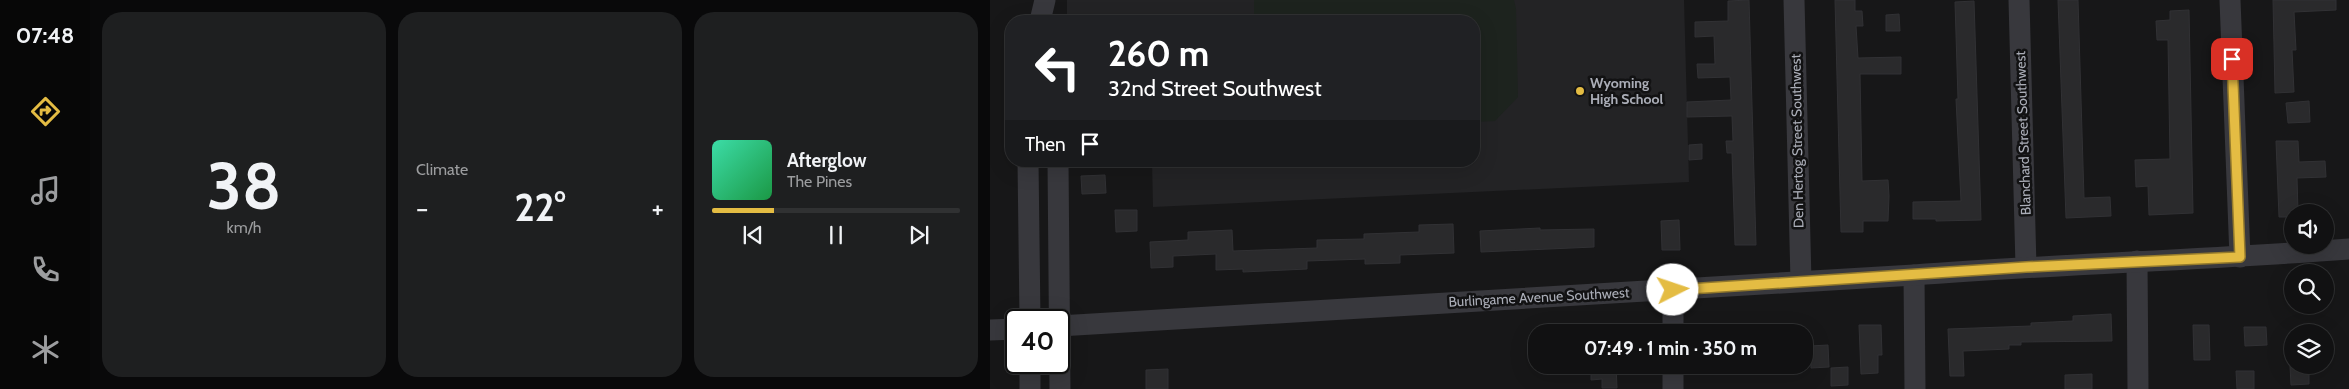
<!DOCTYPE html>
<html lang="en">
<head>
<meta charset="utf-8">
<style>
	body { margin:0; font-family:Cabin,sans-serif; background:#1e1f20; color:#f1f3f6; height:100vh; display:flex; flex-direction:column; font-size:19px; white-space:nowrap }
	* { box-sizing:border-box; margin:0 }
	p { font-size:16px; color:#9c9d9f }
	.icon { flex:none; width:28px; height:28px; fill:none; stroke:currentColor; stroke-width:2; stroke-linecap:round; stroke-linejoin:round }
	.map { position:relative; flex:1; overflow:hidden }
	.drawer { display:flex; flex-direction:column; gap:12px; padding:12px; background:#09090a; width:900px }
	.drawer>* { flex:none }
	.banner { position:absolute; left:15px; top:15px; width:475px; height:152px; border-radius:20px; box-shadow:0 5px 20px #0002,0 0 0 1px #303132; background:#202124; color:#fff; overflow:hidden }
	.tools { position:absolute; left:1294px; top:204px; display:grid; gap:10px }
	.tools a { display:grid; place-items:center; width:50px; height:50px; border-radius:50%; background:#111112; box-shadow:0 5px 20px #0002,0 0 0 1px #303132; font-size:25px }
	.speed { position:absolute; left:15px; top:309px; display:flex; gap:10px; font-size:25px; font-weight:700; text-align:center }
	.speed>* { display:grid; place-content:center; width:65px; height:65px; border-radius:50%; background:#111112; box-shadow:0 5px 20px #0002,0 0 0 1px #303132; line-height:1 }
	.speed .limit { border:2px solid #111; border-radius:8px; background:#fff; color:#111 }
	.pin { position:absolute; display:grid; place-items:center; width:42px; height:42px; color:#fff; margin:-21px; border-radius:10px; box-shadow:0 2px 8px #0006 }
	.me { position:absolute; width:55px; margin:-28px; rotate:86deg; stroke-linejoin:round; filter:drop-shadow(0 0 4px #0008) }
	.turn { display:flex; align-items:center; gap:18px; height:105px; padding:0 20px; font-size:22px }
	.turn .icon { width:65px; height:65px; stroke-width:2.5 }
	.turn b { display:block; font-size:35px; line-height:42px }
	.then { display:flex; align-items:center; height:48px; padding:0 20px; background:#0003; gap:10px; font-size:19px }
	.big { font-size:38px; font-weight:700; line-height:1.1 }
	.drawer .tile { flex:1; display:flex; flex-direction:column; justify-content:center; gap:8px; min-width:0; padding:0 18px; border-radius:20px; background:#1e1f20 }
	.drawer .dial { align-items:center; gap:0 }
	.dial b { font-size:65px; line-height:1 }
	.song { display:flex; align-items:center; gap:15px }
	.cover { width:60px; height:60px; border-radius:8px; background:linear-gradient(135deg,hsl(160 70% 55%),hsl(140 70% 35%)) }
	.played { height:5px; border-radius:2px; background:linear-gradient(90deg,#e4bc43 25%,#303132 25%) }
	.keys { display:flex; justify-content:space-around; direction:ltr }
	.heat { display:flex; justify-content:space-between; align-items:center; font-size:28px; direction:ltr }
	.drawer .tiles { flex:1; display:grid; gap:12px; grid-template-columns:repeat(3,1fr) }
	.trip { position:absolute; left:538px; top:324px; width:285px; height:50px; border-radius:20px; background:#111112; box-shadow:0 5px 20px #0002,0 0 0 1px #303132; font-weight:700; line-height:50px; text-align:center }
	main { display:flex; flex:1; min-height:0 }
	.tabs { display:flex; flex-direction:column; width:90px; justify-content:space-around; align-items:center; background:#070707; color:#9c9d9f }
	.tabs .icon { width:35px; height:35px }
	.tabs .active { color:#e4bc43 }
	.tabs b { font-size:22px; color:#f1f3f6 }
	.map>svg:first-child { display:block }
	.built { fill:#232325 }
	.green { fill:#1d231e }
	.building { fill:#2a2a2c; stroke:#313134 }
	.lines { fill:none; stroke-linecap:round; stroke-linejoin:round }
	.minor { stroke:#38383d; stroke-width:21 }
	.route-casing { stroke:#947a2c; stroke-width:12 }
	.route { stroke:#e4bc43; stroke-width:9 }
	.poi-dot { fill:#e4bc43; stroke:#121213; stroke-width:2 }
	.labels { text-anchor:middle; stroke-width:5; stroke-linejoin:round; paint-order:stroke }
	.poi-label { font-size:14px; font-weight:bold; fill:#aaadb7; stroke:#121213; text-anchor:start }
	.street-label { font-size:14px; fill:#aaadb7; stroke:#121213 }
</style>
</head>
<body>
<main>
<nav class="tabs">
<b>07:48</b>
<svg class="icon active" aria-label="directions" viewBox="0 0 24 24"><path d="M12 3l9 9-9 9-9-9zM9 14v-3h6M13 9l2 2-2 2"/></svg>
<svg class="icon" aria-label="music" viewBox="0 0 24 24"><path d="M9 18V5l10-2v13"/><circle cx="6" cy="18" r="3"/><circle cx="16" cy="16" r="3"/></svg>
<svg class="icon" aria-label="phone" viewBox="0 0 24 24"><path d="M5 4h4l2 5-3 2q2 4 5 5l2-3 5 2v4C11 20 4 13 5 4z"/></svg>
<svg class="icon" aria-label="climate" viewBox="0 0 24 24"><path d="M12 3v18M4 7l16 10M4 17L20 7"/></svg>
</nav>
<section class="drawer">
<div class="tiles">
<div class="tile dial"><b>38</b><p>km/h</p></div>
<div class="tile"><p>Climate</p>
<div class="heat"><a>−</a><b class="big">22°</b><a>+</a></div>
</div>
<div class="tile">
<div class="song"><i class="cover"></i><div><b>Afterglow</b><p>The Pines</p></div></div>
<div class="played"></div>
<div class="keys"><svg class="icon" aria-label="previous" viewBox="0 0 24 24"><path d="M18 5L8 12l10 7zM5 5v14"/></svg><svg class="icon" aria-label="pause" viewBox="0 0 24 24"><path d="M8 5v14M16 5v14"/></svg><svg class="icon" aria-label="next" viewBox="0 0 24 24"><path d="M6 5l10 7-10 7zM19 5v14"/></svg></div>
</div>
</div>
</section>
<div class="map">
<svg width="1359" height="389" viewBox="0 0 1359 389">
	<rect width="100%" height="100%" fill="#171718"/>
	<path class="built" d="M77 0H694L699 182 163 207 162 161H484V21H77Z"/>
	<path class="green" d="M264 0H524L526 9 528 97 505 121 484 122V21H264Z"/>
	<g class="building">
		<path d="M759 0 766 245H745L742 153H737L736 141H743L742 116 697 117V102L741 100 740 77 708 78 707 64H725L724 36 705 37V22L738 21V1Z"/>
		<path d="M845 0H865V11H872L873 26H866L868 58 911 57V74H870L872 181 898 180 899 196 898 221H873V232H851Z"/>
		<path d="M1068 0H1088L1094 198 1120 197 1121 216 1076 218Z"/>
		<path d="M1283 0H1346V10L1304 12 1306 50H1302L1304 92 1285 93Z"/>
		<path d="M984 1 991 220 946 221V219H923V202L971 201 966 99H968L965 2Z"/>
		<path d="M1199 10 1203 213 1159 215 1158 186 1146 187 1145 160 1180 159 1178 40H1167L1166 21 1180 20V11Z"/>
		<path d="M909 14 910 31H896V15Z"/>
		<path d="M1319 101 1320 122 1298 123 1296 103Z"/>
		<path d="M1286 141H1308L1309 162 1335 161 1336 177 1307 178 1308 212H1302V217H1289Z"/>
		<path d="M712 144V159L699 160V145Z"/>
		<path d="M115 175 116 193 92 194 91 176Z"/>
		<path d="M125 210H147V231L126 232Z"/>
		<path d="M689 220 690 250H672L671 221Z"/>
		<path d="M463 224 464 253 410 255V263L375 264V259L317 261V269L253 272V269L226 270V254L183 256V267L161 268 160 242 198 240V232L242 230 243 251 327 248V240L374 239V234L429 232V225Z"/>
		<path d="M550 228V230L604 229V247L491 252 490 231Z"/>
		<path d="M1121 314 1122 341 1031 342V345H1019V349L973 351 974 376H960L958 329 1041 326V323L1083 321V316Z"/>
		<path d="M869 325H891L892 355H888V373L871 374Z"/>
		<path d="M1203 325H1219L1220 360H1204Z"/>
		<path d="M1254 327H1276L1277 345 1255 346Z"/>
		<path d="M838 345 839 367 821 368 820 346Z"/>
		<path d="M601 365H626L627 388H612V379L601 380Z"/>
		<path d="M1300 366H1319V384L1301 385Z"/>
		<path d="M858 367V385L841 386V368Z"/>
		<path d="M178 369V389H156V370Z"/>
		<path d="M1246 371H1264V389H1247Z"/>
		<path d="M1102 374V389H1075V375Z"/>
	</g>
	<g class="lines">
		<g class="minor">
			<path d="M804 0 811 281"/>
			<path d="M1029 0 1036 267"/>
			<path d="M1240 0 1250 257"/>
			<path d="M50 21 55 0"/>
			<path d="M38 161 40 320"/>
			<path d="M68 161 70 389"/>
			<path d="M1147 261 1148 389"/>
			<path d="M924 275 925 389"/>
			<path d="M683 289V332"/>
			<path d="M69 326 924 275C1069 264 1214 260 1359 249"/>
			<path d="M0 330 26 329"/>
			<path d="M40 362V389"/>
			<path d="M683 365V389"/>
		</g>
	</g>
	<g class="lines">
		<g class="route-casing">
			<path id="route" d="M683 290 1036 267 1250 257 1242 59"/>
		</g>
		<use href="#route" class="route"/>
	</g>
	<circle class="poi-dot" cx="590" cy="91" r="5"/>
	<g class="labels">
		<g class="poi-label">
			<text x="600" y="88">Wyoming<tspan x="600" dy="16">High School</tspan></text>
		</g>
		<g class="street-label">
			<text transform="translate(1033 133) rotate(-92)" y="5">Blanchard Street Southwest</text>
			<text transform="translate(807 141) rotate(-91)" y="5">Den Hertog Street Southwest</text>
			<text transform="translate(549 297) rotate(-3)" y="5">Burlingame Avenue Southwest</text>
		</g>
	</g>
</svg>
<div class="tools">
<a><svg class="icon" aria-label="sound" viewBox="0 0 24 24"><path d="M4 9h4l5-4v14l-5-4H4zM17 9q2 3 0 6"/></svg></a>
<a><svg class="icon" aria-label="search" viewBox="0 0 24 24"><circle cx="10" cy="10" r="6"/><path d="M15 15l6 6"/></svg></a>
<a><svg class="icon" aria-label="layers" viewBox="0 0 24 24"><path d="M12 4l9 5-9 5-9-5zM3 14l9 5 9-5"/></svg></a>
</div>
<div class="speed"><div class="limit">40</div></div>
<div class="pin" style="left:1242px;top:59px;background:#d93025"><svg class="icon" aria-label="arrive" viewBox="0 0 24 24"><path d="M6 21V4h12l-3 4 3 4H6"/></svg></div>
<svg class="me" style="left:683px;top:290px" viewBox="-20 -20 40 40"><circle r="19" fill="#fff"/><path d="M0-13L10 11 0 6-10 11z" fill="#e4bc43"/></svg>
<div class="trip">07:49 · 1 min · 350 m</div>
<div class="banner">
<div class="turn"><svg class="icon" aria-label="left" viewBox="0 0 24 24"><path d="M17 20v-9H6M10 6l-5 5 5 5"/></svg><div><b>260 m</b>32nd Street Southwest</div></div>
<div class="then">Then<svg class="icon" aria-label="arrive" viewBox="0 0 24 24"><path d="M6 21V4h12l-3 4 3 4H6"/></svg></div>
</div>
</div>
</main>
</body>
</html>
